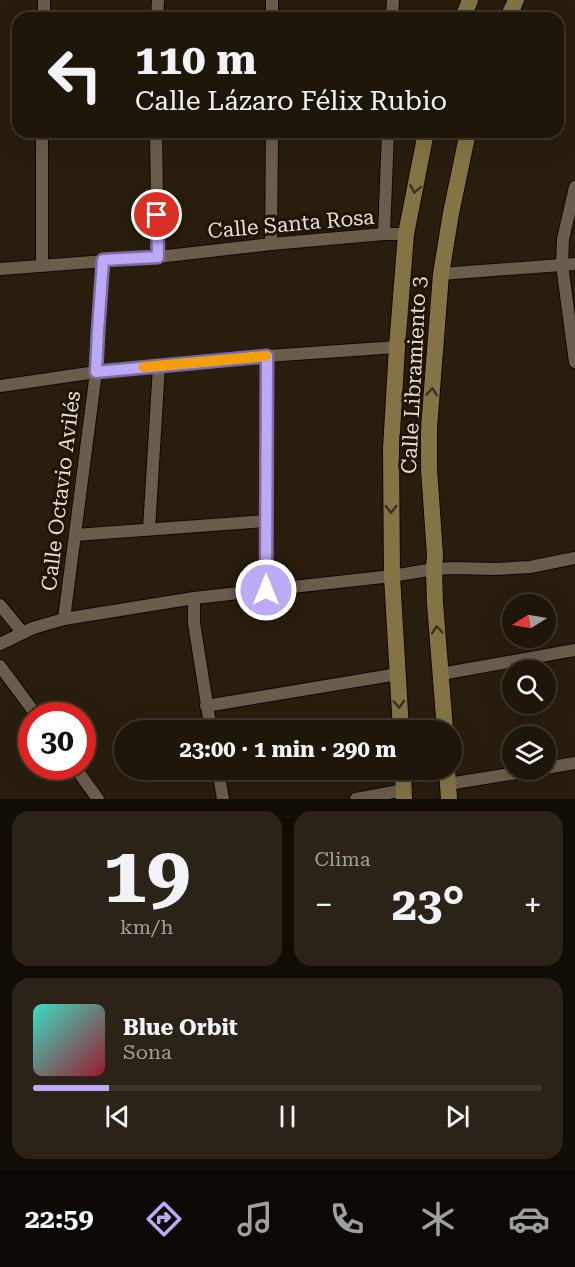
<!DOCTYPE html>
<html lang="es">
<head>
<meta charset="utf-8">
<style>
	body { margin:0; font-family:"Roboto Serif",serif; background:#2c2318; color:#f1f3f6; height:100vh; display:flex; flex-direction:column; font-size:22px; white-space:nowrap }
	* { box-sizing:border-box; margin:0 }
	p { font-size:20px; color:#a19f9c }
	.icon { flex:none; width:33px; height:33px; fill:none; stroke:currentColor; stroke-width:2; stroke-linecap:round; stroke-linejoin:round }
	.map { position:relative; height:799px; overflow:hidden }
	.details { display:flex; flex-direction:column; gap:12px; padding:12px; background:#110c06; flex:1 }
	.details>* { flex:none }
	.top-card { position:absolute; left:12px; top:12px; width:552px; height:126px; border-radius:18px; box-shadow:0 6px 24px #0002,0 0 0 2px #3c352b; background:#1f160a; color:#f1f3f6; overflow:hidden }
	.needle { width:39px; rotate:259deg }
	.fabs { position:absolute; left:502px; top:594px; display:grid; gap:12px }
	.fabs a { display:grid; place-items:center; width:54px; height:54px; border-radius:50%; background:#1f160a; box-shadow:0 6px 24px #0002,0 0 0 2px #3c352b; font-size:30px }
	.speed { position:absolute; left:18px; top:702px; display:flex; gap:12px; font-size:30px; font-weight:700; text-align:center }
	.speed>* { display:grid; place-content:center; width:78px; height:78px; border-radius:50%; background:#1f160a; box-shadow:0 6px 24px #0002,0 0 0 2px #3c352b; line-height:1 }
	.speed .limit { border:9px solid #d22; background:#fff; color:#111 }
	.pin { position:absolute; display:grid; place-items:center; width:51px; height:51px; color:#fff; margin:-26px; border:3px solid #fff; border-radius:50%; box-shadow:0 2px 6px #0007 }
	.me { position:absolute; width:66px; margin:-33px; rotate:0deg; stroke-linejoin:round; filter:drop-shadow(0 0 4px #0008) }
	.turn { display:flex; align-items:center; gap:21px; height:126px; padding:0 24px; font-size:27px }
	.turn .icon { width:78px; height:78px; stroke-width:2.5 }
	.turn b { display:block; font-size:42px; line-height:51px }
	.big { font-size:45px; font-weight:700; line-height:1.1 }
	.details .card { flex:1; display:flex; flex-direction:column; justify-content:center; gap:9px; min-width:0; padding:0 21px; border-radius:18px; background:#2c2318 }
	.details .dial { align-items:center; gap:0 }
	.dial b { font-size:78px; line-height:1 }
	.song { display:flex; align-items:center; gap:18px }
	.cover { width:72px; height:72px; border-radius:9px; background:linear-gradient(135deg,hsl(170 70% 55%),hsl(350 70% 35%)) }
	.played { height:6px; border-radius:3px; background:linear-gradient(90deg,#bcaaf6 15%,#3c352b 15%) }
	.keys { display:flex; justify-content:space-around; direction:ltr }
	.heat { display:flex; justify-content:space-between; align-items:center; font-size:33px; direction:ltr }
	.details .tiles { flex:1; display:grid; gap:12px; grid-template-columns:1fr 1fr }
	.card:last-child { grid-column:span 2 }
	.trip { position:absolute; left:114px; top:720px; width:348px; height:60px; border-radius:30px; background:#1f160a; box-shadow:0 6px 24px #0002,0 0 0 2px #3c352b; font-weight:700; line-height:60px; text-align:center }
	.tab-bar { display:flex; height:96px; justify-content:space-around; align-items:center; background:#0c0904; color:#a19f9c }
	.tab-bar .icon { width:42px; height:42px }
	.tab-bar .on { color:#bcaaf6 }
	.tab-bar b { font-size:27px; color:#f1f3f6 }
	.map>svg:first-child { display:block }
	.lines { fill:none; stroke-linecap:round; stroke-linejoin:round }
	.street-casing { stroke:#120700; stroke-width:14 }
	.secondary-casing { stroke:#120700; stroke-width:18 }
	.street { stroke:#6b5d4c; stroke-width:12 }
	.secondary { stroke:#847445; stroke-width:16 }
	.oneway { stroke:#3e3119 }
	.route-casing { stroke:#7a6ea0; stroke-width:15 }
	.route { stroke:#bcaaf6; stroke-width:10 }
	.slow { stroke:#f59e0b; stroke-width:10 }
	.labels { text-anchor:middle; stroke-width:6; stroke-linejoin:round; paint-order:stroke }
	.street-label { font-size:21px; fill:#e5ddd3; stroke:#201406 }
</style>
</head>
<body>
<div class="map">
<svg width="575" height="799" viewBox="0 0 575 799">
	<rect width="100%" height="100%" fill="#291e0e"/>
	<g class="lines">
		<g class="street-casing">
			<g id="street">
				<path d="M44 18V0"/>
				<path d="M157 18 158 0"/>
				<path d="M272 18V0"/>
				<path d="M392 18 393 0"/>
				<path d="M156 132 158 257"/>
				<path d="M575 187 563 239 562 265 575 362"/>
				<path d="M384 234 388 132"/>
				<path d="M271 244 272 132"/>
				<path d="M42 265V132"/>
				<path d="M0 269 158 257 271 244 384 234H406"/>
				<path d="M441 274 575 264"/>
				<path d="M0 386 96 372 267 356 397 347"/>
				<path d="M149 529 159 366"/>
				<path d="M75 535 265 521"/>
				<path d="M265 590 267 356"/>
				<path d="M194 598V623L211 730"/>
				<path d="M0 605 23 633"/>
				<path d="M64 619 96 372 97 329 103 260"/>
				<path d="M0 644 33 628 64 619 194 598 392 576 434 569 455 568 495 569 530 567 575 558"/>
				<path d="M0 666 37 716"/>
				<path d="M441 674 575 650"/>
				<path d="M206 706 398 674"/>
				<path d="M74 766 98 799"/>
				<path d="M546 768 575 763"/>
				<path d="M218 770 223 799"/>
				<path d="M448 784 535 770"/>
				<path d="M356 799 404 790"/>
			</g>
		</g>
		<g class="secondary-casing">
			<g id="secondary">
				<path d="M463 18 470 0"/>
				<path d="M508 18 516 0"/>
				<path d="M401 730 392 576 391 449 397 347 406 234 426 132"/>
				<path d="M445 730 435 603 434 569 435 555 429 469V428L441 274 451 213 468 132"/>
				<path d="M403 770 404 799"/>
				<path d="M447 770 449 799"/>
			</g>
		</g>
		<use href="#street" class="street"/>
		<use href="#secondary" class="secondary"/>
	</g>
	<defs><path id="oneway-chevron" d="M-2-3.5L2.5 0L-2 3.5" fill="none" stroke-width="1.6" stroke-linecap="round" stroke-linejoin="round" transform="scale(1.5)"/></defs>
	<g class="oneway">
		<use href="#oneway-chevron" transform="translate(415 189) rotate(101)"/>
		<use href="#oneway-chevron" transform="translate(432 392) rotate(-86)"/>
		<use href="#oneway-chevron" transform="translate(391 509) rotate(90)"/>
		<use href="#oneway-chevron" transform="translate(437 630) rotate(-95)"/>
		<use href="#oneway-chevron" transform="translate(399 704) rotate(87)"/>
	</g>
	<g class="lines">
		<g class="route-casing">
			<path id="route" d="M157 215 158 257 103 260 98 330 96 372 267 356 266 590"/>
		</g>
		<use href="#route" class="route"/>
		<path class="slow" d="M144 367 266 356"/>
	</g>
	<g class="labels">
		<g class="street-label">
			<text transform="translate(291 224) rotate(-5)" y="7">Calle Santa Rosa</text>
			<text transform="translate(414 375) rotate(-87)" y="7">Calle Libramiento 3</text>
			<text transform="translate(61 491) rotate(-83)" y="7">Calle Octavio Avilés</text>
		</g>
	</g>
</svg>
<div class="fabs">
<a><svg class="needle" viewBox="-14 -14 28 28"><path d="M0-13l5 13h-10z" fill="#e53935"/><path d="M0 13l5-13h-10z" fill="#a19f9c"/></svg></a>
<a><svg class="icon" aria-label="search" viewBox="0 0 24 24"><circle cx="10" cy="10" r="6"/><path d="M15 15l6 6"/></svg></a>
<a><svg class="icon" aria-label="layers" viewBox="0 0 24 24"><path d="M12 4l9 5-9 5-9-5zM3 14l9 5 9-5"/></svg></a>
</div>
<div class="speed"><div class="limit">30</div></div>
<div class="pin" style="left:157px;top:215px;background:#d93025"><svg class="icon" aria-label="arrive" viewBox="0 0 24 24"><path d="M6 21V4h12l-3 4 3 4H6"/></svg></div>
<svg class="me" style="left:266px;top:590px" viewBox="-20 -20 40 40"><circle r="17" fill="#bcaaf6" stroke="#fff" stroke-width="3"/><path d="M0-11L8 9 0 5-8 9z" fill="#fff"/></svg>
<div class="trip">23:00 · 1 min · 290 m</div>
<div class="top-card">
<div class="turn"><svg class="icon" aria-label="left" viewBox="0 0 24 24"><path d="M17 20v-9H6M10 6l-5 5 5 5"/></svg><div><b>110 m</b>Calle Lázaro Félix Rubio</div></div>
</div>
</div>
<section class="details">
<div class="tiles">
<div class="card dial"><b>19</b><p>km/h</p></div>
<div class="card"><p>Clima</p>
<div class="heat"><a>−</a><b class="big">23°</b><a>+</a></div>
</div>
<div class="card">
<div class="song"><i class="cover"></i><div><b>Blue Orbit</b><p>Sona</p></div></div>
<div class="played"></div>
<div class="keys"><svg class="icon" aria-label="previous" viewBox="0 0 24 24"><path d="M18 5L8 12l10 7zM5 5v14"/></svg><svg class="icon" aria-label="pause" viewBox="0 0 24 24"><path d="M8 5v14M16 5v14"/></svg><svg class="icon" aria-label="next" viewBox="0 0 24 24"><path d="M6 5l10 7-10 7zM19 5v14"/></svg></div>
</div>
</div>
</section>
<nav class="tab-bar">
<b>22:59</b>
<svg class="icon on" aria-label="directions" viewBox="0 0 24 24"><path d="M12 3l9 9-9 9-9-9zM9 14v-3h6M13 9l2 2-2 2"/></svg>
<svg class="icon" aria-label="music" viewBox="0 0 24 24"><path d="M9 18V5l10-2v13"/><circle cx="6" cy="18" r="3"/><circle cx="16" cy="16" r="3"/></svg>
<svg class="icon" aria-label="phone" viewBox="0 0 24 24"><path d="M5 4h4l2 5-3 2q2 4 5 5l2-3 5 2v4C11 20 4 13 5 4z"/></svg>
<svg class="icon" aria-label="climate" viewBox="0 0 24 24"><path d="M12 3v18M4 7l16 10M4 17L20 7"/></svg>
<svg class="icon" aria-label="car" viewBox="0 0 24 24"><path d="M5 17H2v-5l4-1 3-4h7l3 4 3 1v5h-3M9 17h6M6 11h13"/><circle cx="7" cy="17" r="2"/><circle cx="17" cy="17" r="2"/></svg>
</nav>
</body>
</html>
